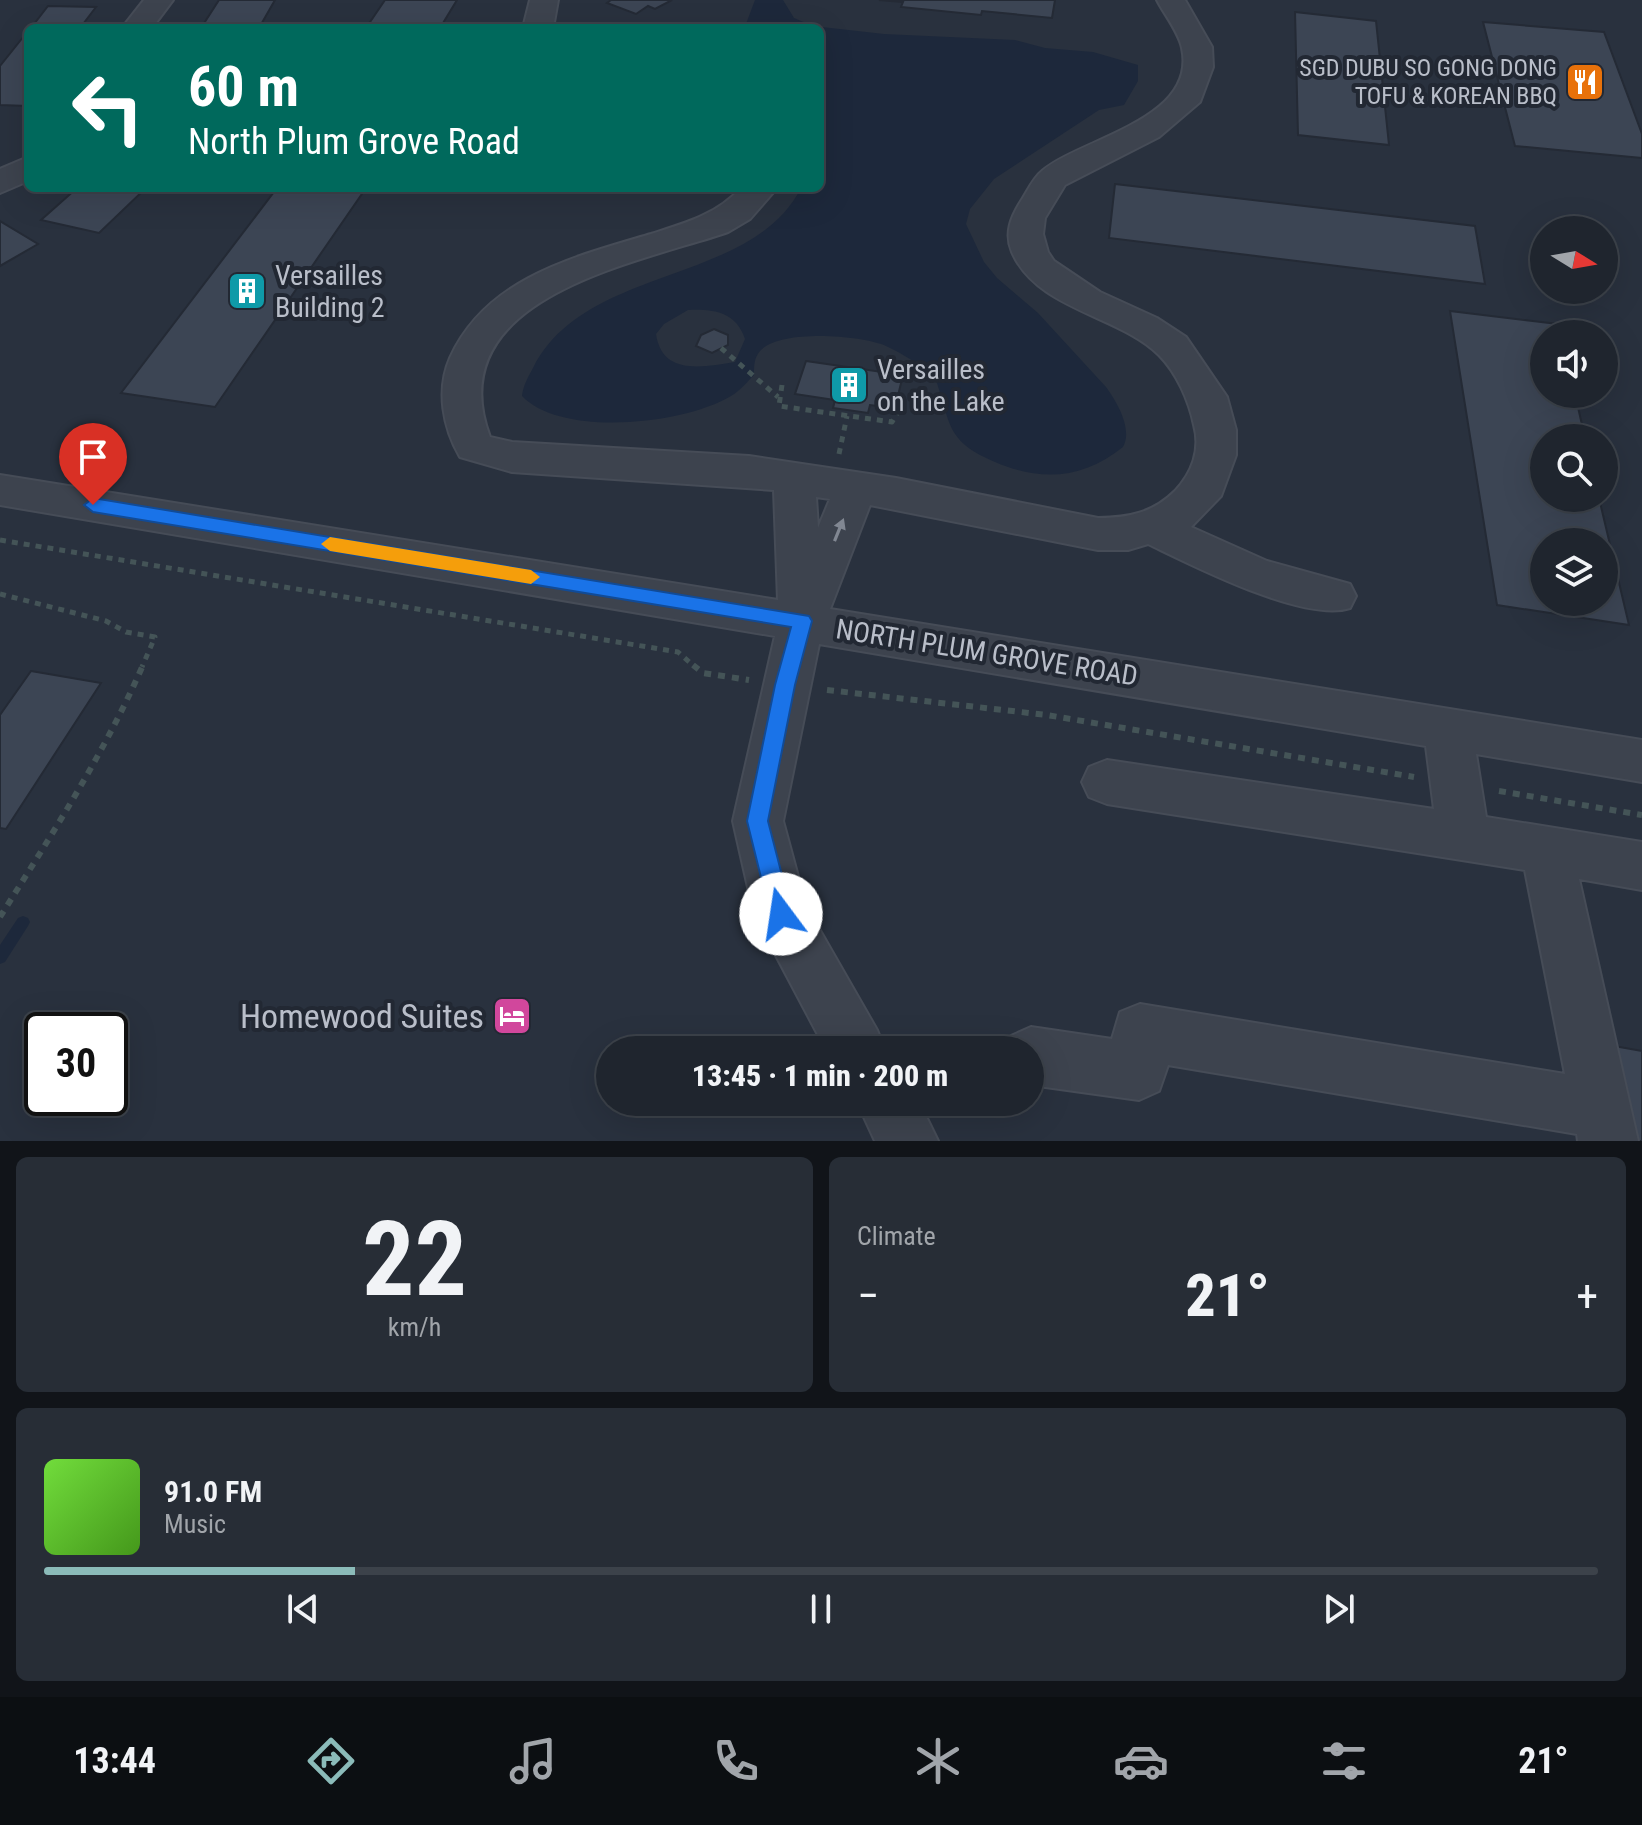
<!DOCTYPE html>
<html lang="en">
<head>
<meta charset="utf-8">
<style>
	body { margin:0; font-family:"Roboto Condensed",sans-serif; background:#272d36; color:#f1f3f6; height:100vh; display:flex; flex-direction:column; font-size:30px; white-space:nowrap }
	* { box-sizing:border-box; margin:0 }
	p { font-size:26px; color:#a1a5aa }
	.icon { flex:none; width:44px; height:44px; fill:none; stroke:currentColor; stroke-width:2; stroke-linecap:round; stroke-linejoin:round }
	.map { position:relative; height:1141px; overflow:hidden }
	.panel { display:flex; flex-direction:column; gap:16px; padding:16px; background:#111419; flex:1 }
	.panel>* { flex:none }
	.guide { position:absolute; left:24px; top:24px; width:800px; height:168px; border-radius:12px; box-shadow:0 8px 32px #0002,0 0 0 2px #3c424a; background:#00695c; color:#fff; overflow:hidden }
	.needle { width:52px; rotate:101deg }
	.tools { position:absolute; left:1530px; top:216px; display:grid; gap:16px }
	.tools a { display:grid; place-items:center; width:88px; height:88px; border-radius:50%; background:#1f252e; box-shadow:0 8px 32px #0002,0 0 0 2px #3c424a; font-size:40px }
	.speed { position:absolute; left:24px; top:1012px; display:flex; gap:16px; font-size:40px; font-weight:700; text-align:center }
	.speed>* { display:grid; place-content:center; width:104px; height:104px; border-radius:50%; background:#1f252e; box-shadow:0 8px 32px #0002,0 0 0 2px #3c424a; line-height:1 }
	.speed .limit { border:4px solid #111; border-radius:12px; background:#fff; color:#111 }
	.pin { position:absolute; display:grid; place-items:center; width:68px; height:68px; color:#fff; margin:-82px -34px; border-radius:50% 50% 50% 0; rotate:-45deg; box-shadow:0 0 8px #0007 }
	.pin .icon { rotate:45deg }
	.me { position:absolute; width:88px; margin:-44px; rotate:346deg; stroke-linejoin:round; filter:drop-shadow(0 0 6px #0008) }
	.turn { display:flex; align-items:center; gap:28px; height:168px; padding:0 32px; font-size:36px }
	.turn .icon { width:104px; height:104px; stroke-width:2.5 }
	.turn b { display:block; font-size:56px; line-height:68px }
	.big { font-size:60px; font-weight:800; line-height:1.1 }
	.panel .widget { flex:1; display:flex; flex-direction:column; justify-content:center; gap:12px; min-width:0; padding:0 28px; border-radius:12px; background:#272d36 }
	.panel .dial { align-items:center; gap:0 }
	.dial b { font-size:104px; line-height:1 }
	.song { display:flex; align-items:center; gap:24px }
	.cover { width:96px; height:96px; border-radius:12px; background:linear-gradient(135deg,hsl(100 70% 55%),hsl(100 70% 35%)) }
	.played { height:8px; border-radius:4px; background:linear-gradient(90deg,#8bbbb9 20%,#3c424a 20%) }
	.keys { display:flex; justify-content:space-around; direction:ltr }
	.heat { display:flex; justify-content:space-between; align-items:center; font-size:44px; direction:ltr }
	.panel .tiles { flex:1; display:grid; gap:16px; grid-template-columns:1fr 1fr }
	.widget:last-child { grid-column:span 2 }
	.trip { position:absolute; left:596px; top:1036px; width:448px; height:80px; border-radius:40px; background:#1f252e; box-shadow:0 8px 32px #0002,0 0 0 2px #3c424a; font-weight:800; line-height:80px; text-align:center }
	.menu { display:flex; height:128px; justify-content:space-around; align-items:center; background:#0c0f12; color:#a1a5aa }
	.menu .icon { width:56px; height:56px }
	.menu .on { color:#8bbbb9 }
	.menu b { font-size:36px; color:#f1f3f6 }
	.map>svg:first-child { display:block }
	.water { fill:#1d283b; fill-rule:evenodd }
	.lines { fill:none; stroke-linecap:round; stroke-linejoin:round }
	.stream { fill:#1d283b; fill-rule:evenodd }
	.building { fill:#3c4554; stroke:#242a35; stroke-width:2; fill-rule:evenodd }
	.minor-casing { stroke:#464c57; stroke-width:4 }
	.path-far1 { stroke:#445457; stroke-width:5; stroke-dasharray:6 6; stroke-linecap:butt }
	.path { stroke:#445457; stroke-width:6; stroke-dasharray:7 7; stroke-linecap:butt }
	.minor { fill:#3d434e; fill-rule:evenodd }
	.oneway { fill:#818792 }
	.route { fill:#1a73e8; stroke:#114b97; stroke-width:2 }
	.slow { fill:#f59e0b }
	.labels { text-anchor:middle; stroke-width:8; stroke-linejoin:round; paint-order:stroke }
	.far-poi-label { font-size:24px; fill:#b9bec9; stroke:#222833; text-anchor:end }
	.poi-label { font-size:28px; fill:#b9bec9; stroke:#222833; text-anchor:start }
	.street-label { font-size:28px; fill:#b9bec9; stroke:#222833 }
	.near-poi-label { font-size:34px; fill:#b9bec9; stroke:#222833; text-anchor:end }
</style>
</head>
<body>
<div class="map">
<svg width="1642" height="1141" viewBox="0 0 1642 1141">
	<rect width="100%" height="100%" fill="#29313e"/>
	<path class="water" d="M755 0H783L794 18 813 26 884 34 1015 40 1045 48 1093 52 1138 65V81L1124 105 1099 110 994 179 970 209 966 224 984 262 997 278 1038 313 1106 387C1117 402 1133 429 1123 447 1083 479 1042 482 995 462 977 454 962 447 952 429 944 412 941 392 934 375 919 364 903 354 886 346 860 335 780 329 760 351 754 358 754 366 754 375 747 382 740 391 731 396 685 424 562 438 522 396 523 386 528 377 533 368 585 264 751 286 801 188H820V28H737L746 24ZM688 310C714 309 736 312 745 339L735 362C703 367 662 376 656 334L664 324Z"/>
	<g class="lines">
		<path class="stream" d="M23 916 28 918 30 922 28 926 5 962 0 964V945L18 918Z"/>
	</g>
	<g class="building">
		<path d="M219 0H275L259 28H201Z"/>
		<path d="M385 0H457L440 28H366Z"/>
		<path d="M611 0H672L655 9 648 6 636 14 607 3Z"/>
		<path d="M879 0H1055L1052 18 982 11 981 15 901 7 903 2Z"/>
		<path d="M48 6 96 7 80 28H31Z"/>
		<path d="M1295 12 1376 21 1389 145 1298 135Z"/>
		<path d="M1483 22 1604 32 1642 134V158L1515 146Z"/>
		<path d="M28 31V106L0 105V66Z"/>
		<path d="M1115 184 1475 226 1485 284 1109 238Z"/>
		<path d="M77 188H146L99 233 41 220Z"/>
		<path d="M277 188H366L215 407 121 393Z"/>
		<path d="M0 221 38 244 0 266Z"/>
		<path d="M1450 311 1558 324 1560 334H1544V394H1575L1585 438H1544V498H1599L1629 625 1497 605ZM1544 542H1604V602H1544Z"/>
		<path d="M714 329 728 335V345L712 353 696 346 701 335Z"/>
		<path d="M806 361 903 375 895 408 870 405 868 413 833 408 835 400 795 394Z"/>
		<path d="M31 671 101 683 6 829 0 828V715Z"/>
		<path d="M1614 1046 1642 1051V1141H1634Z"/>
	</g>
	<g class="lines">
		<g class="minor-casing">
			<g id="minor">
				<path d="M144 0H173L152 28H122Z"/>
				<path d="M530 0H558L553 28H523Z"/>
				<path d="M1157 0H1185L1212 47 1213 67 1200 102 1159 137 1065 185 1045 218 1043 234 1048 252 1054 261 1100 292 1157 318 1186 337 1227 397 1236 430V455L1221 496 1191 527 1267 561 1350 584 1356 596 1350 608C1304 623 1192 565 1148 544L1128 550H1098L870 505 830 609 1642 740V782L1476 754 1486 817 1642 842V890L1579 879 1638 1141H1578L1577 1134 1168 1065 1159 1091 1139 1100 1031 1085 1030 1050H1005L1011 1036 1031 1027 1112 1039 1120 1012 1140 1004 1565 1074 1525 870 1107 804 1089 797 1082 782 1089 767 1107 760 1434 809 1426 746 819 644 783 821 806 906 877 1030 885 1050H826L754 914 733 821 775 636 0 505V475L778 600 774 490 512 472 460 457C443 428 436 390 450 358 486 278 574 257 651 234 685 223 716 215 741 188H777L750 219 728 232C638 263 437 297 490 437L512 442 749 456 896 478 1098 518C1128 518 1153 513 1175 491 1192 473 1201 450 1194 425 1189 401 1177 373 1159 355 1119 315 1037 310 1012 252 1004 233 1011 217 1021 201 1027 192 1033 178 1042 171 1081 138 1198 120 1182 48 1179 32 1164 14 1157 0ZM816 497 830 499 818 528Z"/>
				<path d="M28 157V181L0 193V169Z"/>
				<path d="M857 1102H919L938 1141H875Z"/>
			</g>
		</g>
		<g class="path-far1">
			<path d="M721 348 778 397"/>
			<path d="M782 385 779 406 892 422 903 403"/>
			<path d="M839 454 847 416"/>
			<path d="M0 540 678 652 695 667"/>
			<path d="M0 594 106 621 126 632 155 637 142 667"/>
		</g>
		<g class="path">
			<path d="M693 665 703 673 749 680"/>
			<path d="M827 690 1047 715 1414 777"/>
			<path d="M1499 791 1642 815"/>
			<path d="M0 917C52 834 104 754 143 665"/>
		</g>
		<use href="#minor" class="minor"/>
	</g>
	<defs><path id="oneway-solid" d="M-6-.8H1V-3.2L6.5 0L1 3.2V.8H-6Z" transform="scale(2)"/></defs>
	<use class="oneway" href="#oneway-solid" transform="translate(839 530) rotate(-68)"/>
	<path class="route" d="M93 498 809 616 812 621 795 685 768 821 792 914 789 922 781 925 774 922 770 914 747 821 775 685 791 627 93 512 84 505Z"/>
	<path class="slow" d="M330 537 531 570 540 577 531 584 330 551 321 544Z"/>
	<defs>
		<g id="restaurant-square" transform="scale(2)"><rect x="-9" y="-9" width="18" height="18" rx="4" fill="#e8710a" stroke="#222833"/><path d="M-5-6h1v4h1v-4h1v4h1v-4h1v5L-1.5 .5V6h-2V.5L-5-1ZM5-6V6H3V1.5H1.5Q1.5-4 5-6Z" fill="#fff"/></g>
		<g id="building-square" transform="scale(2)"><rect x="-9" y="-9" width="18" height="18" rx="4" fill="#0f9aa8" stroke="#222833"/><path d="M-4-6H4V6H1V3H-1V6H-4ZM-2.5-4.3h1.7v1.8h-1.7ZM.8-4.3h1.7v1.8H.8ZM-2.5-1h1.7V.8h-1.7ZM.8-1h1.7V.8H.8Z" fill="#fff"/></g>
		<g id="hotel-square" transform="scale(2)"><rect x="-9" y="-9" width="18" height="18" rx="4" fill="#d1479c" stroke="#222833"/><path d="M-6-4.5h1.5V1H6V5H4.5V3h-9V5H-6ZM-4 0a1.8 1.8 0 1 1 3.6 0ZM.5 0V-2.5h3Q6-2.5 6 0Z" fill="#fff"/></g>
	</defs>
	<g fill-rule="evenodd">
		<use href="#restaurant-square" x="1585" y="82"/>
		<use href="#building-square" x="247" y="291"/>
		<use href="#building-square" x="849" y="385"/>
		<use href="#hotel-square" x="512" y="1016"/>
	</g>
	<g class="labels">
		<g class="far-poi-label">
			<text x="1557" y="76">SGD DUBU SO GONG DONG<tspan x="1557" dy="28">TOFU &amp; KOREAN BBQ</tspan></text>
		</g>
		<g class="poi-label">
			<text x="275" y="285">Versailles<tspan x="275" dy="32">Building 2</tspan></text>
			<text x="877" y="379">Versailles<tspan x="877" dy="32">on the Lake</tspan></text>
		</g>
		<g class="street-label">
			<text transform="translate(987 652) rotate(9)" y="10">NORTH PLUM GROVE ROAD</text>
		</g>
		<g class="near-poi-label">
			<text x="484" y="1028">Homewood Suites</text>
		</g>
	</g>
</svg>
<div class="tools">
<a><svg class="needle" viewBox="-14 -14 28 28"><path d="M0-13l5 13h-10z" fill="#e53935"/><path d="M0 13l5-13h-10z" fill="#a1a5aa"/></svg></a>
<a><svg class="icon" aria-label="sound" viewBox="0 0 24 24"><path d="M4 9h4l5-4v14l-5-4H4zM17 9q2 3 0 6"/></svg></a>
<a><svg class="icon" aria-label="search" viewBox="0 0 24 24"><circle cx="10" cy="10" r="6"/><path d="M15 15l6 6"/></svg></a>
<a><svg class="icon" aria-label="layers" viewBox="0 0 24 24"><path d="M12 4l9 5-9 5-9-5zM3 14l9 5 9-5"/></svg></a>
</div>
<div class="speed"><div class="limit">30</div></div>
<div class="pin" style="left:93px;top:505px;background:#d93025"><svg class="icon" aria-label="arrive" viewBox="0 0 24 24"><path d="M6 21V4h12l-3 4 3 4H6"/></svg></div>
<svg class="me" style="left:781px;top:914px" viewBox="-20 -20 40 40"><circle r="19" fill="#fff"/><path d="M0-13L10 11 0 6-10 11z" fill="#1a73e8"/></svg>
<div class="trip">13:45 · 1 min · 200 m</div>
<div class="guide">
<div class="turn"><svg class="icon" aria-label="left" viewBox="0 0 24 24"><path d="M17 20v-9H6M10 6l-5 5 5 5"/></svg><div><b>60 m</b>North Plum Grove Road</div></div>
</div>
</div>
<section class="panel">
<div class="tiles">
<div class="widget dial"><b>22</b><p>km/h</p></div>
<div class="widget"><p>Climate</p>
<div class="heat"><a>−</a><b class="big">21°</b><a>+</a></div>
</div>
<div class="widget">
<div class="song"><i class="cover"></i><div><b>91.0 FM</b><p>Music</p></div></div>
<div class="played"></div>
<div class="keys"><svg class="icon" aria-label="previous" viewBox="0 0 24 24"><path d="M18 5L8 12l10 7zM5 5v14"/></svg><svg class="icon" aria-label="pause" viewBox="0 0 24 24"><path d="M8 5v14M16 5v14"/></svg><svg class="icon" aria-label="next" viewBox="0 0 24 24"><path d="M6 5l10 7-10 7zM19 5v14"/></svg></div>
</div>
</div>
</section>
<nav class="menu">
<b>13:44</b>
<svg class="icon on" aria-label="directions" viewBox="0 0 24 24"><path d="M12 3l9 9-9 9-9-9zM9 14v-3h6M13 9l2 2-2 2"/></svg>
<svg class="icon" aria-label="music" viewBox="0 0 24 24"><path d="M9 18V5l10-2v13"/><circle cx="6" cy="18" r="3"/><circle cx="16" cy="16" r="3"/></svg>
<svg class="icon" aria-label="phone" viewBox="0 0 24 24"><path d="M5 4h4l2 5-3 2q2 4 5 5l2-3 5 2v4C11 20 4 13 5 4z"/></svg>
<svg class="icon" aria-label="climate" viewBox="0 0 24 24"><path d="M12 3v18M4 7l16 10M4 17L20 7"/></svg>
<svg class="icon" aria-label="car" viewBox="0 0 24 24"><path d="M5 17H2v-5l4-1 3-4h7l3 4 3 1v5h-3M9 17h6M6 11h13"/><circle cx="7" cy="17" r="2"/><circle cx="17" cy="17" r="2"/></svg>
<svg class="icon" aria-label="filters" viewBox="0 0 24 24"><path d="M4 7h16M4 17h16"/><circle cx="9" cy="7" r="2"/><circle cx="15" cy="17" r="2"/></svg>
<b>21°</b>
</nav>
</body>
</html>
